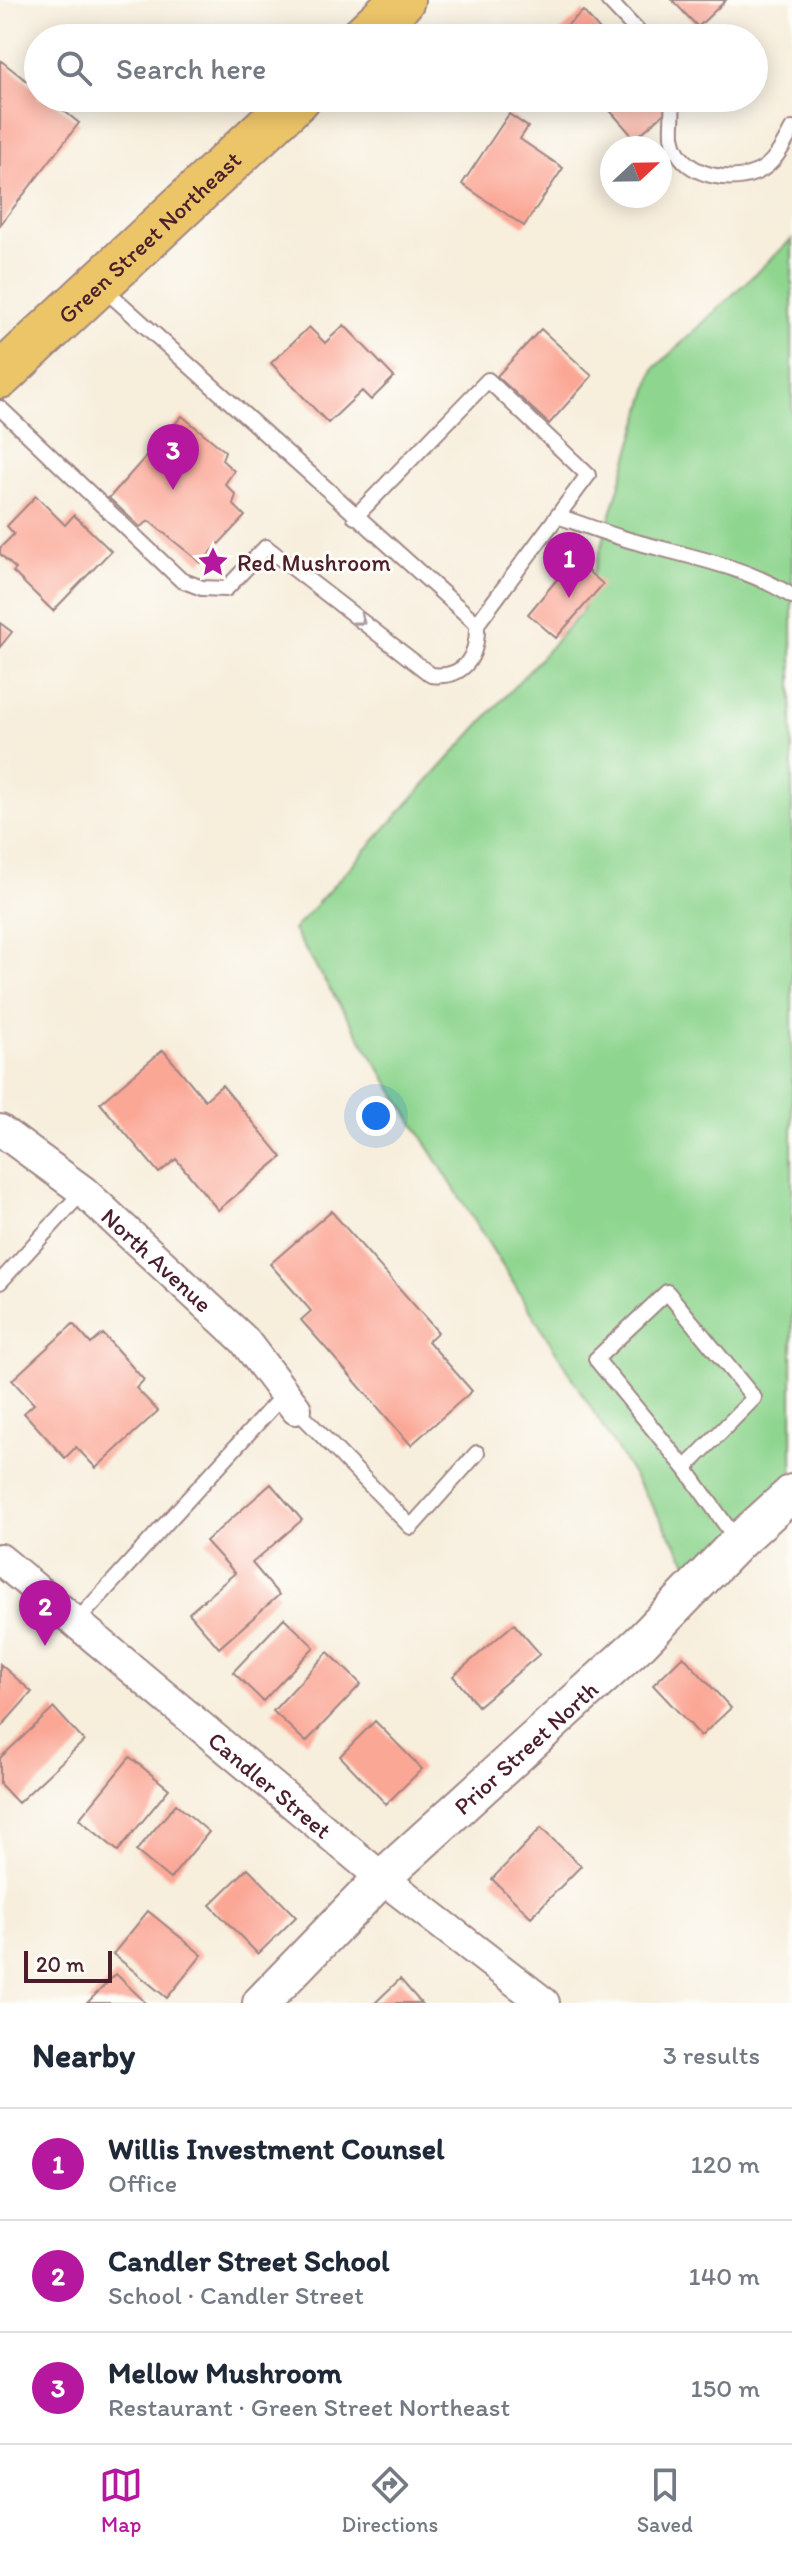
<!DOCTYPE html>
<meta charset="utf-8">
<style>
:root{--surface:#fff;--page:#f6f6f7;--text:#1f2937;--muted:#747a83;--line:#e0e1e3;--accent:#b5179e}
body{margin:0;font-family:Itim,sans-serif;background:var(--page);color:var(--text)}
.compass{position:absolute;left:600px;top:136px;width:72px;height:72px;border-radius:50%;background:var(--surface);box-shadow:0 4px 20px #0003;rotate:68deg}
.scale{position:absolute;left:24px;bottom:20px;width:88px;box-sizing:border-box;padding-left:8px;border:4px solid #4a1f2b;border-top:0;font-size:22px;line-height:28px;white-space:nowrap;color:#4a1f2b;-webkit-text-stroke:6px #fdfcf7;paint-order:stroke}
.you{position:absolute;left:376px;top:1116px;width:28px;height:28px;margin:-20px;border:6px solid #fff;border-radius:50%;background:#1a73e8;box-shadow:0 0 0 12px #1a73e833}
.badge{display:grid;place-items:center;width:52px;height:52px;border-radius:50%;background:var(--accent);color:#fff;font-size:26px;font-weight:700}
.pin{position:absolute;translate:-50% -66px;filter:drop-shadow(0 2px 4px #0008)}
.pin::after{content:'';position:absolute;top:42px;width:28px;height:24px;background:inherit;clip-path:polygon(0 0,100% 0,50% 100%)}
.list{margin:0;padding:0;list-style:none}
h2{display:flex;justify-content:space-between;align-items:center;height:104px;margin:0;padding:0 32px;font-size:34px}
h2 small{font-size:26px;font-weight:400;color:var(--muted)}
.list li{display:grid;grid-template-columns:52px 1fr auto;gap:24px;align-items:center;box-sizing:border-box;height:112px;padding:0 32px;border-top:2px solid var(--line)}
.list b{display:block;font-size:30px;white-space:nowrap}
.list p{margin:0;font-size:26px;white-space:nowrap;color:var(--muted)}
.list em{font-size:26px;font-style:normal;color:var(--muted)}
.icon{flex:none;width:44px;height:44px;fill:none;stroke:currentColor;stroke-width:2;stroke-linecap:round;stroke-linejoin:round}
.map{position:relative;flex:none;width:792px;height:2003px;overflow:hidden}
.search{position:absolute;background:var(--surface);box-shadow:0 4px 20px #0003;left:24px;right:24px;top:24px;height:88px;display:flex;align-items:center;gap:20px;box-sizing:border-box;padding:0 28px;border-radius:44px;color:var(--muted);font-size:30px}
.sheet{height:440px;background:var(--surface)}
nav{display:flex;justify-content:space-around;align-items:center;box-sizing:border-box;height:112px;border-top:2px solid var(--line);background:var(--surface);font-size:22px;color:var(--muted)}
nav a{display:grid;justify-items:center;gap:4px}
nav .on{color:var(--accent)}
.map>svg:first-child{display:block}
</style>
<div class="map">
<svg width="792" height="2003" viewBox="0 0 792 2003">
<rect width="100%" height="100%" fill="#fdfcf7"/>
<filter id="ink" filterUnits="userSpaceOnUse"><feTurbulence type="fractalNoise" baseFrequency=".0125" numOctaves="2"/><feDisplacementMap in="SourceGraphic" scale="16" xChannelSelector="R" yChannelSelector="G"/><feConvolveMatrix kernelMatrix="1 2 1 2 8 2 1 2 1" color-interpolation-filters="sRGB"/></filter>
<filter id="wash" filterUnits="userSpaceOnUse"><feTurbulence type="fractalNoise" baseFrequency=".006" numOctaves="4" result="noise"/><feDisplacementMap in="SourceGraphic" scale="32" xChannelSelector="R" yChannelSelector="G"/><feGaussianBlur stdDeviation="1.8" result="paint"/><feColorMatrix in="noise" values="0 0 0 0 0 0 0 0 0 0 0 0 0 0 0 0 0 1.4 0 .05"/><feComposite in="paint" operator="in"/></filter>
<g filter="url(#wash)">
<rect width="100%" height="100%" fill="#f7eedc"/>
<path fill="#8ed58f" stroke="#6c7a5d" stroke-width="2" d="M792,239V1503L701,1584L293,930L582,612L654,369Z"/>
<g id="blocks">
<path fill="#fba796" d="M672,0H726L698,27Z
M583,11L607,38H553Z
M0,60L38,90V98H48L79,123L0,225Z
M599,98H660L669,109L635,139Z
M509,114L528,127L520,139L563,168L524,226L462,184Z
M344,325L394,377L371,400L362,391L328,423L271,363L309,327L325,343Z
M541,329L592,376L549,424L497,376Z
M182,416L225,451L222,460L234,471L225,484L236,495L233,504L245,516L201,563L149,521L140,527L109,498Z
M36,496L65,525L74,515L111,551L53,611L13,572L16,569L0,554V548L14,534L7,526Z
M574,559L603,584L556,638L528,614Z
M0,623L12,632L0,647Z
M163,1050L205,1100L222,1085L282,1157L218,1210L176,1159L159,1173L100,1103Z
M331,1211L438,1332L428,1341L472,1391L411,1445L301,1320L311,1311L270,1264Z
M73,1324L91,1344L103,1334L144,1380L136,1388L158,1411L96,1468L76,1447L65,1458L24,1413L34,1404L12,1380Z
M271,1484L302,1520L252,1563L279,1595L219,1648L189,1613L235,1573L206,1541Z
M284,1618L314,1647L263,1701L233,1672Z
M514,1624L540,1654L478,1706L453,1676Z
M328,1652L361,1684L306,1742L273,1711Z
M683,1656L731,1708L701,1736L653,1685Z
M0,1664L32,1692L0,1728Z
M54,1708L84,1741L18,1803L0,1784V1758Z
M375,1721L422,1769L386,1804L340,1756Z
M130,1757L169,1789L118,1851L79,1819Z
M176,1804L209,1832L170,1879L136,1851Z
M541,1828L581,1866L531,1917L492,1879Z
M248,1868L296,1917L258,1954L210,1905Z
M148,1911L202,1955L167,1998L113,1954Z
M116,1974L146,2003H87Z
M400,1979L421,2003H375Z"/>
</g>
</g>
<g filter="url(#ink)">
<use href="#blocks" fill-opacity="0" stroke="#a08684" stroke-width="2"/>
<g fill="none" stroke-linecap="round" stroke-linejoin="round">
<defs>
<path id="service" d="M608,0L644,38
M671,98C676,117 666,135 678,153C693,177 732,183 757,172C774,165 784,144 792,129
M101,286L477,624
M0,408L181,580L202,588L226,589L266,547L431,675C465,679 478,656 477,624L588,475L488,380L355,517
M557,516C585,525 612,536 640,543C691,557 747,567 792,596
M0,1282L83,1191
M296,1409L411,1527L477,1453
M685,1468L754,1398L667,1292L596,1359L685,1468L738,1542
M77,1621L284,1394"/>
<g id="minor">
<path id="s1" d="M0,1130L83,1191L244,1340L296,1409"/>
<path id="s2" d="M0,1559L382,1878L544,2003"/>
</g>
<g id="tertiary">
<path id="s3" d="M261,2003L382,1878L640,1643L738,1542L792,1493"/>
</g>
<g id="trunk">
<path d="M362,38L402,0"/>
<path id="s4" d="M0,376L298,98"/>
</g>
</defs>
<use href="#service" stroke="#a08684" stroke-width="18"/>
<use href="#minor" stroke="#a08684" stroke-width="34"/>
<use href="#tertiary" stroke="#a08684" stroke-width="40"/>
<use href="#trunk" stroke="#a08684" stroke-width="48"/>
<use href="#service" stroke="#fff" stroke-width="14"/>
<use href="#minor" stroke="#fff" stroke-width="30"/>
<use href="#tertiary" stroke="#fff" stroke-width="36"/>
<use href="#trunk" stroke="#edc569" stroke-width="44"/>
</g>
<defs><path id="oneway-chevron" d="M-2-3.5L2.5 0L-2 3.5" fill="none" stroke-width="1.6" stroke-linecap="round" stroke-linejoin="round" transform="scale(2)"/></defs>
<use stroke="#ae9aa0" href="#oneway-chevron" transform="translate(360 620) rotate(38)"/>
</g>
<defs>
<symbol id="sight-bare" viewBox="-9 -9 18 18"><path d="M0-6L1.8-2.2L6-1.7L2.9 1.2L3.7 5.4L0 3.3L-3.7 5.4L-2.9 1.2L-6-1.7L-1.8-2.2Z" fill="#b5179e" stroke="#fdfcf7" stroke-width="2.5" paint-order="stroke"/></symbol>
</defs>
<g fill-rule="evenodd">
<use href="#sight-bare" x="191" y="540" width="44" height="44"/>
</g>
<g text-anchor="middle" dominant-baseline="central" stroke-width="6" stroke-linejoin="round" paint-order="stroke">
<g font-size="24" fill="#4a1f2b" stroke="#fdfcf7">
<text stroke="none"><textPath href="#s4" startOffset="204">Green Street Northeast</textPath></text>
<text stroke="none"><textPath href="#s1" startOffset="204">North Avenue</textPath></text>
<text stroke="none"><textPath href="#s3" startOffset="368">Prior Street North</textPath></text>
<text stroke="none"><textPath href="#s2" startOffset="352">Candler Street</textPath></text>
</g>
<g font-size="24" fill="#4a1f2b" stroke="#fdfcf7" text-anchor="start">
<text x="237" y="562">Red Mushroom</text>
</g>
</g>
</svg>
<svg class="compass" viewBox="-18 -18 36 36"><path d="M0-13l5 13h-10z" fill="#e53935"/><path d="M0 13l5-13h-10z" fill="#747a83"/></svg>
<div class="scale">20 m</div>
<div class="you"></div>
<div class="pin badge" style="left:569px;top:598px">1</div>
<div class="pin badge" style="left:45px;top:1646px">2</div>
<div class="pin badge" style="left:173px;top:490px">3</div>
<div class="search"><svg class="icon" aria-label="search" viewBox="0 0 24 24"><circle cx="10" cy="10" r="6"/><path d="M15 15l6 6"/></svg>Search here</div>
</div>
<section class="sheet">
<h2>Nearby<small>3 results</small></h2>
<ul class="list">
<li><span class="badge">1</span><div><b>Willis Investment Counsel</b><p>Office</p></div><em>120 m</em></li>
<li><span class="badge">2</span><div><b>Candler Street School</b><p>School · Candler Street</p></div><em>140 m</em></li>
<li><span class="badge">3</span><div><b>Mellow Mushroom</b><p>Restaurant · Green Street Northeast</p></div><em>150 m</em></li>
</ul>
</section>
<nav>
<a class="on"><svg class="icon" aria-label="map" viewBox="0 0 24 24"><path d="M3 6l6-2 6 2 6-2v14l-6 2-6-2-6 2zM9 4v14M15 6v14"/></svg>Map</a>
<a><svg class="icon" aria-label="directions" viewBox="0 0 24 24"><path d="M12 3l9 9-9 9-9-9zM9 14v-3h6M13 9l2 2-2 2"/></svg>Directions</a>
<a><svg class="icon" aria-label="saved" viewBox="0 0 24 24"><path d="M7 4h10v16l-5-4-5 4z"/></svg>Saved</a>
</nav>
